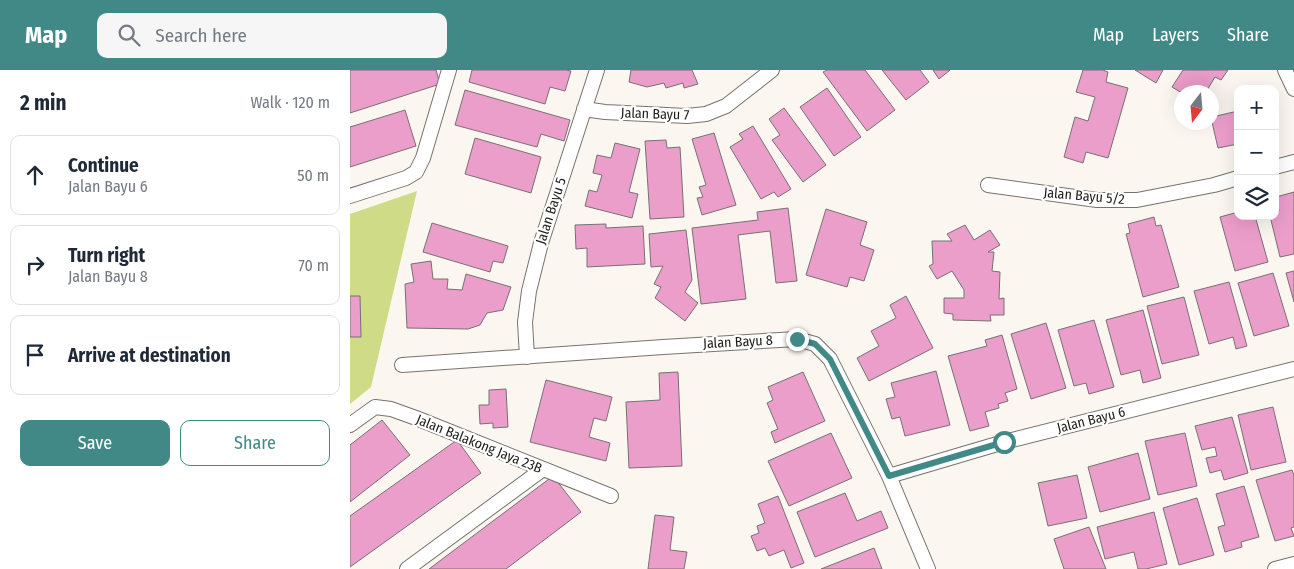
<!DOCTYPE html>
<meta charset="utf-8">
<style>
:root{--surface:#fff;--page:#f6f6f7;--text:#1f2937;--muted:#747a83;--line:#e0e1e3;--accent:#418987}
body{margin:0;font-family:"Fira Sans Condensed",sans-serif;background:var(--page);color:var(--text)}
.controls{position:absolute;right:15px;top:15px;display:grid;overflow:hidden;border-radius:10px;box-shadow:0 5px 20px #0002}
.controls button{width:45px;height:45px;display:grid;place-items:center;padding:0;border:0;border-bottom:1px solid var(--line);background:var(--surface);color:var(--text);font:25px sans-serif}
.compass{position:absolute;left:824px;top:15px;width:45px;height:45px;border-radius:50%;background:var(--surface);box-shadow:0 5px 20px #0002;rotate:196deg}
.stop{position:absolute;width:15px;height:15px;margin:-11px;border:4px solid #418987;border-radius:50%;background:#fff}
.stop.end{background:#418987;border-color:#fff;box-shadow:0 1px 5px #0008}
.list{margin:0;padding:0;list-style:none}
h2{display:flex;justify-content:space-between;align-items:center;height:65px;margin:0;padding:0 20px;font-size:21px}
h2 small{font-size:16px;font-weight:400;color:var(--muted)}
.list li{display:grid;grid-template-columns:32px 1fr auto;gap:15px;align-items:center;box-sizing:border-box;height:80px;margin:0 10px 10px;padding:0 10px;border:1px solid var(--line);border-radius:10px}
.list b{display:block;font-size:19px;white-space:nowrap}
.list p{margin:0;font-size:16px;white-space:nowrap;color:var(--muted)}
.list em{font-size:16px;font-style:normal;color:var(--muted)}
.actions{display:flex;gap:10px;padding:15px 20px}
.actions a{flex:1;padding:11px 0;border:1px solid var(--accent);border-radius:10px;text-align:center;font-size:18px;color:var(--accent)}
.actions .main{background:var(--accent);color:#fff}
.icon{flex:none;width:28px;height:28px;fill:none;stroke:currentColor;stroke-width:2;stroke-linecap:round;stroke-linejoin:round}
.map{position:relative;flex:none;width:944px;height:499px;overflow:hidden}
header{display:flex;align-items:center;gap:30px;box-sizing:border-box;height:70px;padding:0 25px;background:var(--accent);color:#fff}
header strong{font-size:24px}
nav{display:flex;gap:28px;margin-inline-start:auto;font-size:18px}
.search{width:350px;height:45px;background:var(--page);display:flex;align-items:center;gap:12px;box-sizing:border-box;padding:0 18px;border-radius:10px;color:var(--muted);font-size:19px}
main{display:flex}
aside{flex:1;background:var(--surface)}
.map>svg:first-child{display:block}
</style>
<header>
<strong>Map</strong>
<div class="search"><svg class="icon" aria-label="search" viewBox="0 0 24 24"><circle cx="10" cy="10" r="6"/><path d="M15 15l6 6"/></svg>Search here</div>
<nav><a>Map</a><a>Layers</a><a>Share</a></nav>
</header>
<main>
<aside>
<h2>2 min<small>Walk · 120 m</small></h2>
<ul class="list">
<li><svg class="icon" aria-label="ahead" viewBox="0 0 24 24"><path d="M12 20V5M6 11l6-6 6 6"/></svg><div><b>Continue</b><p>Jalan Bayu 6</p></div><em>50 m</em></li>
<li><svg class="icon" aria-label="right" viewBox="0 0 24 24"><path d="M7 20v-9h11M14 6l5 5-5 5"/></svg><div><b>Turn right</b><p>Jalan Bayu 8</p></div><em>70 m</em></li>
<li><svg class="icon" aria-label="arrive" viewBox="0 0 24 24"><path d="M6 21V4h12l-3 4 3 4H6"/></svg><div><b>Arrive at destination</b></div></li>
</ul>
<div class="actions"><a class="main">Save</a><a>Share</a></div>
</aside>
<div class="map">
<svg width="944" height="499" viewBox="0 0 944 499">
<rect width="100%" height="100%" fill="#fbf7f0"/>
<path fill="#cfdb87" d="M67,121L21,317L0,334V144Z"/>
<path fill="#ec9ecb" stroke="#777073" d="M0,0H86L90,14L0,43Z
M122,0H216L221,1L215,21L200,17L195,34L119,12Z
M281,0H342L348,14L334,18L333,13L316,18L314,13L297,17L279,12Z
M477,0H515L545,40L517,61L473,2Z
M532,0H570L579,12L556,30Z
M583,0H600L589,9Z
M733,0H753L758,2L756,12L778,18L758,88L736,82L733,93L714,87L725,47L738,51L745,27L726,22Z
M785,0H813L806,13Z
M833,0H878L871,10L865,7L856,22L832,23L822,17Z
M477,18L511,67L484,86L450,37Z
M115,20L220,50L214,71L191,64L187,77L105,55Z
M434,38L476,95L453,112L422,70L430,65L419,49Z
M55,40L66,76L0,97V57Z
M888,41V74L868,78L862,52V47Z
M403,56L441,119L428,127L424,122L411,129L380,77L393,69L389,64Z
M364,63L386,135L352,145L347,128L353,127L349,117L356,115L342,69Z
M125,68L191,87L181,123L115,104Z
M316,70L317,78L330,77L334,147L300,149L295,71Z
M265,73L290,79L279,122L288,124L282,148L235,136L239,120L247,122L252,105L243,103L247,85L261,88Z
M944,122V184L930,187L920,146H925V142L929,141L926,127Z
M438,138L447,211L426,213L420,161L388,165L396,229L351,234L342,158L408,150L407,142Z
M476,139L517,152L510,175L524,180L514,211L500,207L497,217L456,205Z
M888,142V146H905L918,192L885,201L870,147Z
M804,147L806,156L811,155L829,217L793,227L776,164L780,163L778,154Z
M82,153L158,176L153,193L143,191L140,202L73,182Z
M256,154V158L293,156L295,194L237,197V178L226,179L225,155Z
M615,155L624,170L640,160L650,175L638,182H644L642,201L650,202L649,229L654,228V245H640L641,251L603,250V244L594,243V228H614V220L602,201L587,209L579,196L583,194L582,171H602L597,164Z
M336,160L342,210L335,222L348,233L335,251L305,228L311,217L304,214L313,196L301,197L299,164Z
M81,191L83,209H98L97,219L112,220L116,204L161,217L153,240L137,243L130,255L118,259L57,258L55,214L64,212L61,194Z
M944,201V232L936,203Z
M923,203L939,256L904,266L888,213Z
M879,212L897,276L886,279L883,267L859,274L844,221Z
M0,226H10L11,267H0Z
M556,226L583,278L519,311L507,288L529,276L521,261L546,248L540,235Z
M834,227L849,285L812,294L797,236Z
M793,240L811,308L793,313L790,300L771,305L756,250Z
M744,250L764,317L739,324L736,313L724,316L708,260Z
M696,253L716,318L681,329L661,264Z
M652,265L667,319L655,323L658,331L648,334L649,338L635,342L639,356L620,361L598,286L637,276L635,270Z
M586,301L600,355L555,366L550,347L542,349L536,329L545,327L541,313Z
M328,302L332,396L279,398L276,332L310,330L309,303Z
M453,302L475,351L425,373L421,362L428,359L417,333L423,330L418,317Z
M196,310L262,327L256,351L244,348L239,367L260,373L256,391L180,372Z
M156,319L158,357L143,358V353L130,354L129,335H139V320Z
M923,337L936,392L901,400L888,345Z
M882,347L898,403L874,410L871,400L860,403L856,388L867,386L865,377L852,380L845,356Z
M32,350L60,385L0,432V375Z
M481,363L502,408L439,436L418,391Z
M835,363L847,416L808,425L795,371Z
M107,370L131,403L0,497V446Z
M788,383L800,429L750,442L738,397Z
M942,400L944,405V457L941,458L944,466L925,471L906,410Z
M727,405L737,448L698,456L688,413Z
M203,406L231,442L156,499H79Z
M894,416L909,467L891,472L892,477L875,482L868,457L875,455L866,424Z
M495,423L507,451L531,441L538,458L465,487L447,442Z
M428,426L454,493L441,498L434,480L419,486L415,478L407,481L401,466L409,463L407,456L415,453L408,434Z
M847,428L864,485L829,495L813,438Z
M804,442L817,494L796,499H788L784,482L755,489L747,457Z
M305,445L324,447L320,480L337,482L334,499H298Z
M739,457L756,499H714L704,469Z
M524,478L532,499H471Z"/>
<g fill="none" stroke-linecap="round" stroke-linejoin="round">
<defs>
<path id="street" d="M935,0L944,19
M234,39L255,42L337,46L356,44L376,36L422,0
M925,97L944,92
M638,115L747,130H787L864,115L888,108
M0,126L56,108L66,102L73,88L99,0
M177,287L175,252L179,221L191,173L247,0
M52,295L313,277L447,269L465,274L480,289L539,406L578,499
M0,355L25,337L41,339L66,348L261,426
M539,406L654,372L944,299
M57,499L193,399
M925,499L944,494"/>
</defs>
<use href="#street" stroke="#76736d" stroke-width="16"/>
<use href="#street" stroke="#fff" stroke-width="14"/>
</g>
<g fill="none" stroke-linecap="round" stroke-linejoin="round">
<path stroke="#418987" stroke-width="6" d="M447,269L465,274L480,289L539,406L654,372"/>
</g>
<g text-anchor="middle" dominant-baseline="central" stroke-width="4.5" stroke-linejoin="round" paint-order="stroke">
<g font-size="14" fill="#1e1d1b" stroke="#fff">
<text transform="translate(305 44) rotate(2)">Jalan Bayu 7</text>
<text transform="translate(734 126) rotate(5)">Jalan Bayu 5/2</text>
<text transform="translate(201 141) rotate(-72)">Jalan Bayu 5</text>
<text transform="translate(388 272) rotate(-3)">Jalan Bayu 8</text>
<text transform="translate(741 350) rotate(-14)">Jalan Bayu 6</text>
<text transform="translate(129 374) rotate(22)">Jalan Balakong Jaya 23B</text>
</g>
</g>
</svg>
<div class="controls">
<button>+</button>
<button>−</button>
<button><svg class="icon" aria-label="layers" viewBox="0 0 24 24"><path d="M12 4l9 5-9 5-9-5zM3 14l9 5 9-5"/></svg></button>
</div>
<svg class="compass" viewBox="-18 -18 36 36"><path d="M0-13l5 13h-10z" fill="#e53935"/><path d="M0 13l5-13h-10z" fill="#747a83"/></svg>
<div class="stop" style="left:654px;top:372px"></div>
<div class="stop end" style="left:447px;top:269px"></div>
</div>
</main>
